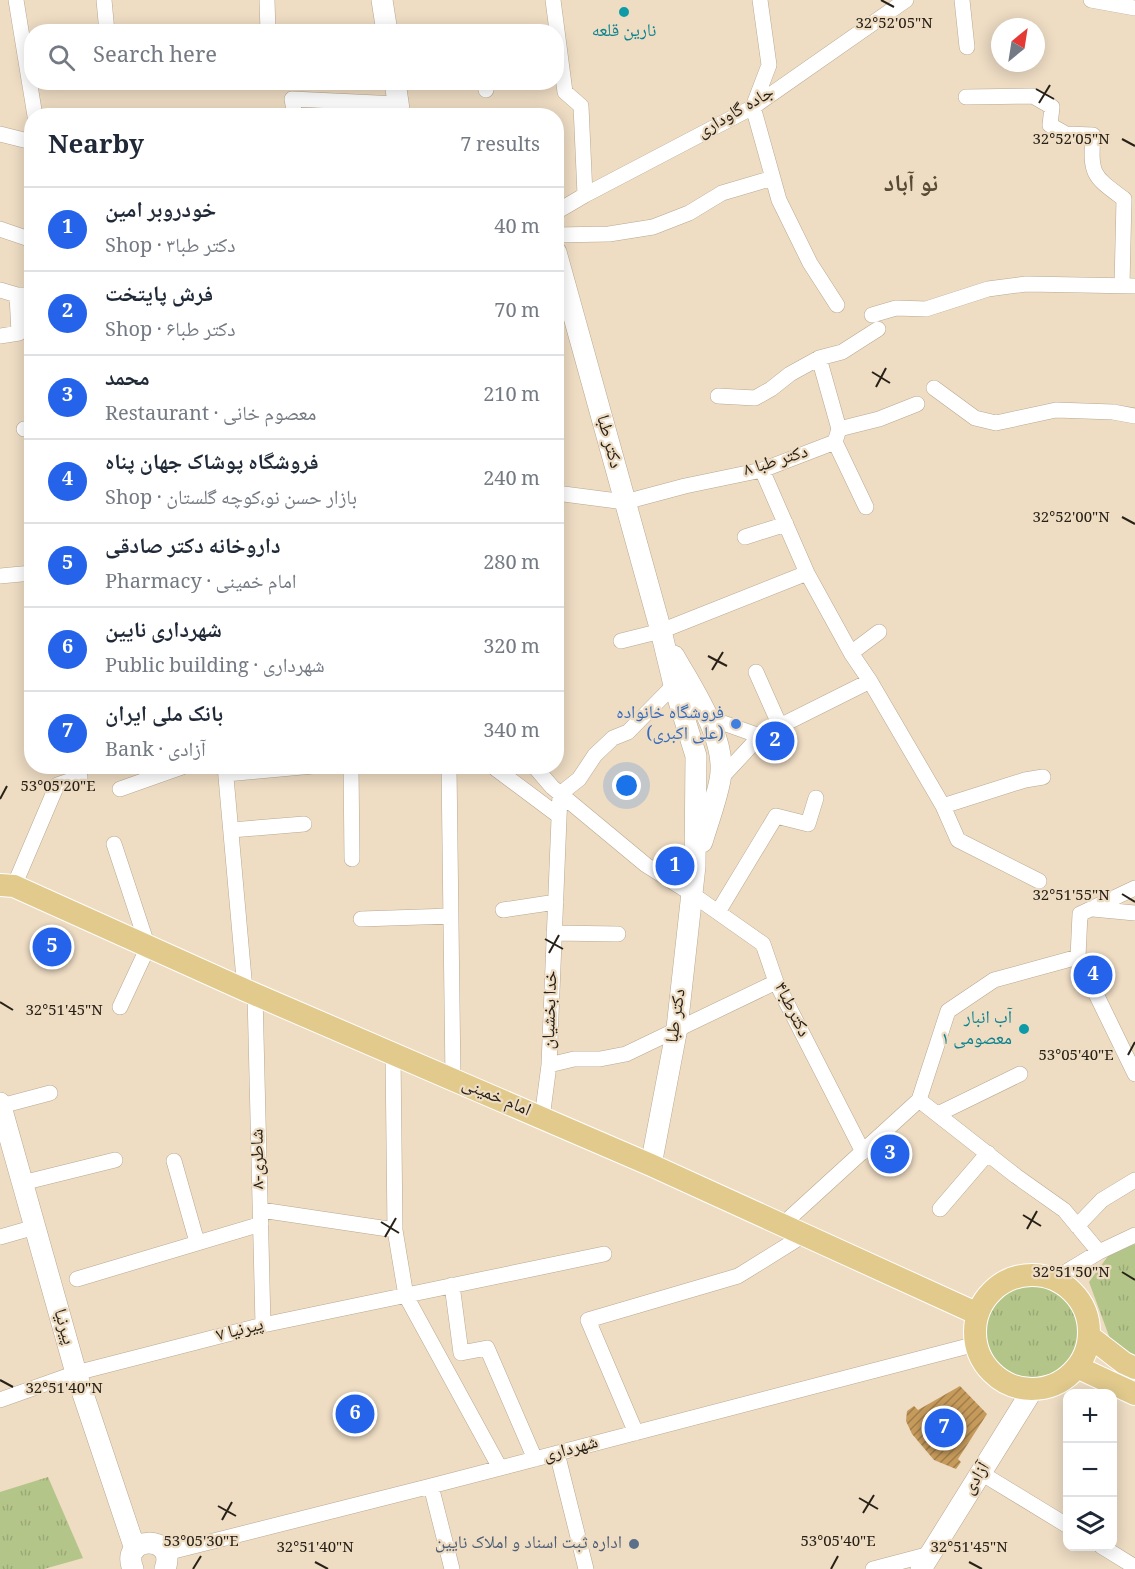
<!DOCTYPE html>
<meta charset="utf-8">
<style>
:root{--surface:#fff;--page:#f2f2f3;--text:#1f2937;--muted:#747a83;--line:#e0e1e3;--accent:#2563eb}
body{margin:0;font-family:Georgia,"Noto Naskh Arabic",serif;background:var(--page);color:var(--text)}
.controls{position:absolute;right:18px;bottom:18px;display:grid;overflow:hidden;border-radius:12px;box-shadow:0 3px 15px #0003}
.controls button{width:54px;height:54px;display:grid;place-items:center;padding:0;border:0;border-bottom:2px solid var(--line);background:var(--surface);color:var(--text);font:30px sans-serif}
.compass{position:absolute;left:991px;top:18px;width:54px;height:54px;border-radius:50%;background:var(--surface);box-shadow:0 3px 15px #0003;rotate:30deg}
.you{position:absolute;left:627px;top:786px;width:21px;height:21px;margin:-15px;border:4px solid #fff;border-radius:50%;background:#1a73e8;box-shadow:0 0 0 9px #1a73e833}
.badge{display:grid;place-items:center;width:39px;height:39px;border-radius:50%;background:var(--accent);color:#fff;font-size:20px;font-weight:700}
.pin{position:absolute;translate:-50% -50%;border:3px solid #fff;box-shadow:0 2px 6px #0006}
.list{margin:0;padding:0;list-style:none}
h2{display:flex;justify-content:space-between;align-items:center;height:78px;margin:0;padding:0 24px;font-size:26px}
h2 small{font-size:20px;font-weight:400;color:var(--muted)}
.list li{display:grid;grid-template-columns:39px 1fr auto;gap:18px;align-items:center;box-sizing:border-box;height:84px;padding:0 24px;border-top:2px solid var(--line)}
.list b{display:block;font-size:22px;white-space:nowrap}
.list p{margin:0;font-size:20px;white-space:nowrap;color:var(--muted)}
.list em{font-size:20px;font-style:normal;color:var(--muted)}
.icon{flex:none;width:33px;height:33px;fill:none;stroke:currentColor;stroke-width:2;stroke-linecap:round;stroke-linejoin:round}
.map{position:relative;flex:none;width:1135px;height:1569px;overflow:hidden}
.search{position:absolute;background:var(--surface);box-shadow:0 3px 15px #0003;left:24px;top:24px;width:540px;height:66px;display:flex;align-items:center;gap:15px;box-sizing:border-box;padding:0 21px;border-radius:24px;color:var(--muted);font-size:22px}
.panel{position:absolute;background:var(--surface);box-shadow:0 3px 15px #0003;left:24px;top:108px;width:540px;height:666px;border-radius:24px}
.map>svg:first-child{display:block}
</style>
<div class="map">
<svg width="1135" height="1569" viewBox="0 0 1135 1569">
<defs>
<pattern id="grass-tufts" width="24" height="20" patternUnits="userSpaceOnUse" patternTransform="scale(1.5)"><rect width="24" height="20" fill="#b4c589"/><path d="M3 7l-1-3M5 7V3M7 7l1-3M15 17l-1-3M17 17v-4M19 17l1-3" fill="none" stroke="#9ba976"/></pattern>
<pattern id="building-hatch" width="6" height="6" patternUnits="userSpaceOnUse" patternTransform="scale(1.5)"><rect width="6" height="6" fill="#c59a5b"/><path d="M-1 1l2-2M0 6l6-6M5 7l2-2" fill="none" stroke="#a07d4a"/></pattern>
</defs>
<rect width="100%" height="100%" fill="#eedcc3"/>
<path fill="url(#grass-tufts)" d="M1135,1244V1363L1116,1355L1089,1282L1111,1252Z
M985 1332a47 47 0 1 1 94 0a47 47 0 1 1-94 0Z
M48,1477L83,1558L44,1569H0V1492Z"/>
<path fill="url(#building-hatch)" d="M960,1386L987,1414L958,1459L961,1462L956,1469L934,1460L912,1434L906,1421L907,1411L914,1406L918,1410Z"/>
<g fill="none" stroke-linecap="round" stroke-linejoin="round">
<defs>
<path id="street" d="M16,0L35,116
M104,0L107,32
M267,0L268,32
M553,0L565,92L581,106L585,195
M760,0L769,65L753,107L779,200L810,263L837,305
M962,0L967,47
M1091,0L1135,8
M485,82L486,90
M966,97L1033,96L1052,107L1050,125L1066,134L1093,135C1090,175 1093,176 1124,199L1122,285
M295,116L292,99L398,104
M0,134L32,142
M556,212L585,195L753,107L906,0
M0,229L32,240
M556,235L609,234L653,227L689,213L722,193L773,178
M0,290L17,295H32
M872,315L896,308L926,309L988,289L1026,284L1135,286
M0,336L19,333L17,295
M819,358L839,429
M934,388L975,418L996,423L1056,410L1113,412L1135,416
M718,396L755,398L771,389L790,374L819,358L842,352L878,329
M24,429H32
M835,442L866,507
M762,470L807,573L851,653L870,681L943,806L1025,780L1043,777
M556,493L625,502L685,486L762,470L835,442L839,429L879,419L917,404
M745,537L786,524
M0,576L32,573
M621,641L661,631L807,573
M851,653L879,632
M756,672L780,726
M709,718L760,736
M225,766L245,990
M351,766L352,859
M449,766L453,1080
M492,766L559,816
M534,766L552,787L646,865L692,894L763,944L776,982L863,1152
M226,774L313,766
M721,778L760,736L870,681
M120,789L185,766
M560,794L579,779L595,755L613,738L628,732L674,685
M943,806L958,840L1039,881
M231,830L304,824
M114,844L148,947L120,1007
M14,886L57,785L80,777
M1135,888L1080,914L1078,957L1135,1074
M1093,909L1135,913
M503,910L556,902
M718,912L776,816L808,824L816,798
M361,919L451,916
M554,933L618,934
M255,994L263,1325
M393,1054L395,1230L406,1296L500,1468
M549,1065L574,1059H600L626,1054L776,982
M919,1100L1016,1176L1064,1210L1099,1252
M1,1106L50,1093
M938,1114L1020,1074
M542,1118L549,1065L560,794
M174,1161L197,1242
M22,1183L115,1160
M940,1209L988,1153
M261,1210L395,1230
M782,1225L919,1100L948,1011L994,980L1078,957
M1077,1226L1102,1200L1135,1180
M0,1237L35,1227
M77,1279L261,1224
M1054,1279L1099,1252L1135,1235
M452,1285L461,1353L487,1348L535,1459
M0,1400L76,1373L263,1325L604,1254
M636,1433L588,1320L738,1276L804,1235
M557,1453L586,1569
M981,1473L1068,1526
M431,1486L452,1569
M1101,1546L1135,1567
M166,1553L431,1486L976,1344
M873,1569L930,1554"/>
<path id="secondary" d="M382,0L387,32
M395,82L400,116
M556,252L661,631L674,685L696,756L695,866L677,1028L651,1165
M674,656C693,690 728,740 720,780C716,801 708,822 702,842
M0,1103L76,1373L135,1549
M133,1569C119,1535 178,1534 165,1569
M921,1569L1033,1389"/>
<path id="primary" d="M0,885L14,886L245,990L651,1165L978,1314
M975 1332a57 57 0 1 1 114 0a57 57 0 1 1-114 0Z
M1089,1336L1124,1363L1135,1368
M1077,1367L1135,1394"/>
</defs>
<use href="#street" stroke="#b9a890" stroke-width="16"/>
<use href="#secondary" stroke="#b9a890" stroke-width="22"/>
<use href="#primary" stroke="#fff" stroke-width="24"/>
<use href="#street" stroke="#fff" stroke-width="15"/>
<use href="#secondary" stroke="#fff" stroke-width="21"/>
<use href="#primary" stroke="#e2ca8d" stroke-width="22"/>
</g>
<path fill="none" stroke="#272117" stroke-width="2" d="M881,0L894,7M1036,89L1054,99M1039,103L1050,85M1122,139L1135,146M872,372L890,383M876,387L886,368M1122,517L1135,524M708,656L727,666M712,670L723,652M0,799L7,786M1122,894L1135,902M545,939L563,949M549,953L559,935M0,1002L13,1010M1128,1055L1135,1042M1023,1215L1041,1226M381,1222L399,1233M1027,1229L1037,1211M385,1237L396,1218M1122,1272L1135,1280M0,1380L13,1387M859,1498L878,1509M218,1506L236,1516M863,1513L874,1495M222,1520L232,1502M315,1562L328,1569M969,1562L982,1569M193,1569L201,1556M831,1569L838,1556"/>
<g fill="#0f9aa8" stroke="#eedcc3" stroke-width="2">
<circle cx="624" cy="12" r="6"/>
<circle cx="1024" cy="1029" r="6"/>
</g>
<circle fill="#3f7fe0" stroke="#eedcc3" stroke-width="2" cx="736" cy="724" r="6"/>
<circle fill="#5c6f8a" stroke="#eedcc3" stroke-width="2" cx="634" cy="1544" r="6"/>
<g text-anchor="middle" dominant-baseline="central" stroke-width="4.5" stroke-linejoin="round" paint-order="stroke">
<g font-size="18" fill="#0d838f" stroke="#eedcc3">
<text x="624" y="32">نارین قلعه</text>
<text x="1012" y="1019" text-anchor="end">آب انبار<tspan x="1012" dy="21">معصومی ۱</tspan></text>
</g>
<g font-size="18" fill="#272117" stroke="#eedcc3">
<text transform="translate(736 113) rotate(-30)">جاده گاوداری</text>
<text transform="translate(608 442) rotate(75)">دکتر طبا</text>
<text transform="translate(776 462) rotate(-17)">دکتر طبا ۸</text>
<text transform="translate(551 1010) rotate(-88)">خدا بخشیان</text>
<text transform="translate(791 1010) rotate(64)">دکترطبا۴</text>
<text transform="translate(677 1016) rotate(-82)">دکتر طبا</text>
<text transform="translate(496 1098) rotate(23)">امام خمینی</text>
<text transform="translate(259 1159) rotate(-91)">۸-شاطری</text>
<text transform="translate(63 1327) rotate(74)">پیرنیا</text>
<text transform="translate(240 1331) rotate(-14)">پیرنیا ۷</text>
<text transform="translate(571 1450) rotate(-15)">شهرداری</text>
<text transform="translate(977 1479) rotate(-58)">آزادی</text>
</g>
<g font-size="18" fill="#366cbe" stroke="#eedcc3" text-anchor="end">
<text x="724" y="714">فروشگاه خانواده<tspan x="724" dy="21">(علی اکبری)</tspan></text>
</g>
<g font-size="18" fill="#4e5e75" stroke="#eedcc3" text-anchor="end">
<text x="622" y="1544">اداره ثبت اسناد و املاک نایین</text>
</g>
<g font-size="24" font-weight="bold" fill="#594a35" stroke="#eedcc3">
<text x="911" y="185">نو آباد</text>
</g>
</g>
<g font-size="15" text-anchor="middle" fill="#272117" stroke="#eedcc3" stroke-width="4.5" stroke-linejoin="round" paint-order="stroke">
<text x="894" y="28">32°52'05"N</text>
<text x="1071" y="144">32°52'05"N</text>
<text x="1071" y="522">32°52'00"N</text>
<text x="58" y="791">53°05'20"E</text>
<text x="1071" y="900">32°51'55"N</text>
<text x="64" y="1015">32°51'45"N</text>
<text x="1076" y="1060">53°05'40"E</text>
<text x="1071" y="1277">32°51'50"N</text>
<text x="64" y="1393">32°51'40"N</text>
<text x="201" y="1546">53°05'30"E</text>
<text x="838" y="1546">53°05'40"E</text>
<text x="315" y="1552">32°51'40"N</text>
<text x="969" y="1552">32°51'45"N</text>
</g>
</svg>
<div class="controls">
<button>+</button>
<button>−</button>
<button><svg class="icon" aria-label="layers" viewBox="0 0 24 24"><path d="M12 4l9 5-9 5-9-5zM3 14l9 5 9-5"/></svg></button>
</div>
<svg class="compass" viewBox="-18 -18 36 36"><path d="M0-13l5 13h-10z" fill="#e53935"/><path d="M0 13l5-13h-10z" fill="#747a83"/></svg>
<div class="you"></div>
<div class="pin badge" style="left:675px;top:866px">1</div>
<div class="pin badge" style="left:775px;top:741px">2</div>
<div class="pin badge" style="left:890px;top:1154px">3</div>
<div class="pin badge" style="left:1093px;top:975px">4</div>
<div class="pin badge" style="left:52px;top:947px">5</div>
<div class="pin badge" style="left:355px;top:1414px">6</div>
<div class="pin badge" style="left:944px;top:1428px">7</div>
<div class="search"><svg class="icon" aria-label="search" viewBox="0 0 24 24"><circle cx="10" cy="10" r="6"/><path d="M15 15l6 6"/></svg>Search here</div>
<section class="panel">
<h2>Nearby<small>7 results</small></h2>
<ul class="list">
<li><span class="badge">1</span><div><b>خودروبر امین</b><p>Shop · دکتر طبا۳</p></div><em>40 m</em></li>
<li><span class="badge">2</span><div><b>فرش پایتخت</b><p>Shop · دکتر طبا۶</p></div><em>70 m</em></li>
<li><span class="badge">3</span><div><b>محمد</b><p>Restaurant · معصوم خانی</p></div><em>210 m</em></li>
<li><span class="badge">4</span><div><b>فروشگاه پوشاک جهان پناه</b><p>Shop · بازار حسن نو،کوچه گلستان</p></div><em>240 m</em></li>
<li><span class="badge">5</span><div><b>داروخانه دکتر صادقی</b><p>Pharmacy · امام خمینی</p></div><em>280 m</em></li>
<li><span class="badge">6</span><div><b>شهرداری نایین</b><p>Public building · شهرداری</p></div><em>320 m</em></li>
<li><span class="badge">7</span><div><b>بانک ملی ایران</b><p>Bank · آزادی</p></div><em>340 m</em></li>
</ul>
</section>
</div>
